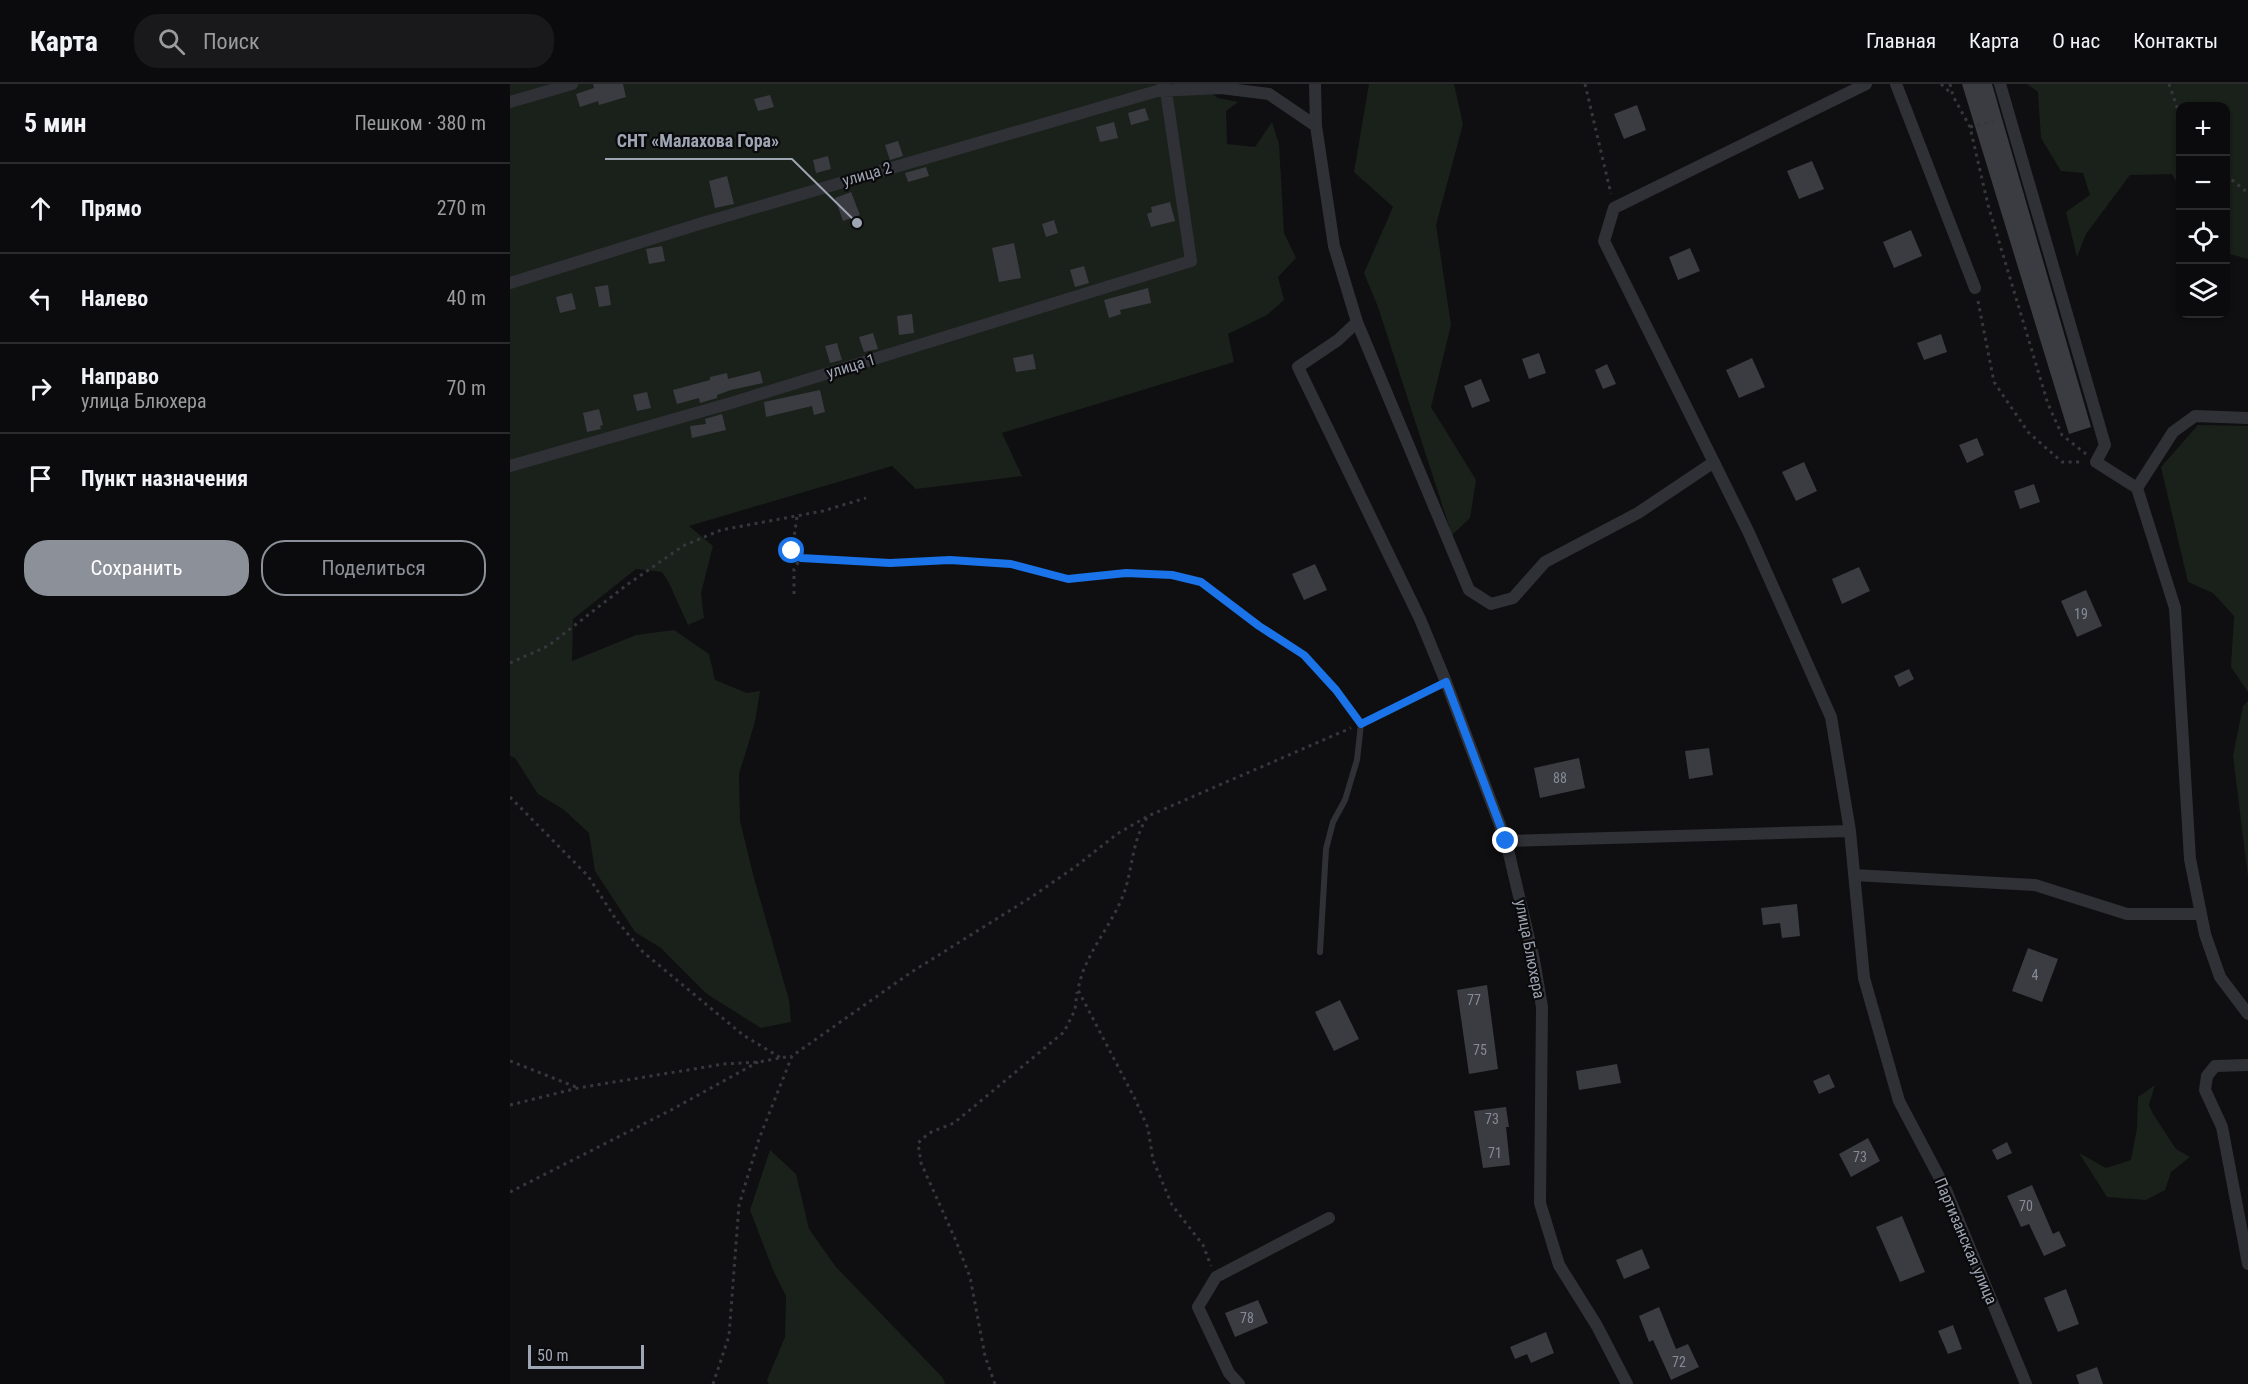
<!DOCTYPE html>
<html lang="ru">
<meta charset="utf-8">
<style>
:root{--surface:#0b0b0d;--page:#19191b;--text:#f1f3f6;--muted:#9a9b9d;--line:#2b2b2e;--accent:#8c9099}
body{margin:0;font-family:"Roboto Condensed",sans-serif;background:var(--page);color:var(--text)}
.controls{position:absolute;right:18px;top:18px;display:grid;overflow:hidden;border-radius:12px;box-shadow:0 2px 4px #0004}
.controls button{width:54px;height:54px;display:grid;place-items:center;padding:0;border:0;border-bottom:2px solid var(--line);background:var(--surface);color:var(--text);font:30px sans-serif}
.scale{position:absolute;left:18px;bottom:15px;width:116px;box-sizing:border-box;padding-left:6px;border:3px solid #9ea5b3;border-top:0;font-size:16px;line-height:21px;white-space:nowrap;color:#9ea5b3;-webkit-text-stroke:4px #0a0a0c;paint-order:stroke}
.stop{position:absolute;width:18px;height:18px;margin:-14px;border:4px solid #1a73e8;border-radius:50%;background:#fff}
.stop.end{background:#1a73e8;border-color:#fff;box-shadow:0 2px 6px #0008}
.list{margin:0;padding:0;list-style:none}
h2{display:flex;justify-content:space-between;align-items:center;height:78px;margin:0;padding:0 24px;font-size:26px}
h2 small{font-size:20px;font-weight:400;color:var(--muted)}
.list li{display:grid;grid-template-columns:39px 1fr auto;gap:18px;align-items:center;box-sizing:border-box;height:90px;padding:0 24px;border-top:2px solid var(--line)}
.list b{display:block;font-size:22px;white-space:nowrap}
.list p{margin:0;font-size:20px;white-space:nowrap;color:var(--muted)}
.list em{font-size:20px;font-style:normal;color:var(--muted)}
.actions{display:flex;gap:12px;padding:18px 24px}
.actions a{flex:1;padding:14px 0;border:2px solid var(--accent);border-radius:24px;text-align:center;font-size:21px;color:var(--accent)}
.actions .main{background:var(--accent);color:#fff}
.icon{flex:none;width:33px;height:33px;fill:none;stroke:currentColor;stroke-width:2;stroke-linecap:round;stroke-linejoin:round}
.map{position:relative;flex:none;width:1738px;height:1300px;overflow:hidden}
header{display:flex;align-items:center;gap:36px;box-sizing:border-box;height:84px;padding:0 30px;background:var(--surface);border-bottom:2px solid var(--line)}
header strong{font-size:28px}
nav{display:flex;gap:33px;margin-inline-start:auto;font-size:21px}
.search{width:420px;height:54px;background:var(--page);display:flex;align-items:center;gap:15px;box-sizing:border-box;padding:0 21px;border-radius:24px;color:var(--muted);font-size:22px}
main{display:flex}
aside{flex:1;background:var(--surface)}
.map>svg:first-child{display:block}
</style>
<header>
<strong>Карта</strong>
<div class="search"><svg class="icon" aria-label="search" viewBox="0 0 24 24"><circle cx="10" cy="10" r="6"/><path d="M15 15l6 6"/></svg>Поиск</div>
<nav><a>Главная</a><a>Карта</a><a>О нас</a><a>Контакты</a></nav>
</header>
<main>
<aside>
<h2>5 мин<small>Пешком · 380 m</small></h2>
<ul class="list">
<li><svg class="icon" aria-label="ahead" viewBox="0 0 24 24"><path d="M12 20V5M6 11l6-6 6 6"/></svg><div><b>Прямо</b></div><em>270 m</em></li>
<li><svg class="icon" aria-label="left" viewBox="0 0 24 24"><path d="M17 20v-9H6M10 6l-5 5 5 5"/></svg><div><b>Налево</b></div><em>40 m</em></li>
<li><svg class="icon" aria-label="right" viewBox="0 0 24 24"><path d="M7 20v-9h11M14 6l5 5-5 5"/></svg><div><b>Направо</b><p>улица Блюхера</p></div><em>70 m</em></li>
<li><svg class="icon" aria-label="arrive" viewBox="0 0 24 24"><path d="M6 21V4h12l-3 4 3 4H6"/></svg><div><b>Пункт назначения</b></div></li>
</ul>
<div class="actions"><a class="main">Сохранить</a><a>Поделиться</a></div>
</aside>
<div class="map">
<svg width="1738" height="1300" viewBox="0 0 1738 1300">
<rect width="100%" height="100%" fill="#0f0f11"/>
<path fill="#19211a" d="M0,0H689L708,14L728,18L716,27L717,60L745,63L762,38L769,60L774,149L786,174L768,193L774,216L757,231L718,250L724,278L492,349L512,392L406,405L382,382L179,442L203,462L191,509L194,534L178,541L159,499L152,488L126,485L63,535L62,577L126,551L164,546L199,570L205,596L237,609L250,607L245,638L229,690L230,737L244,794L279,916L281,938L251,944L197,910L151,864L125,848L85,787L79,749L53,725L28,710L5,674L0,672Z
M859,0H944L953,40L926,141L941,241L921,323L966,396L960,434L942,451L868,223L854,189L883,123L844,88Z
M1517,0H1738V175L1716,169V22H1670V105L1662,90L1620,91L1576,150L1567,173L1556,128L1580,111L1573,89L1551,87L1531,54L1528,8Z
M1688,341L1738,342V608L1721,583L1724,532L1703,509L1678,498L1651,383Z
M1738,617V793L1723,672L1733,622Z
M1645,1001L1639,1021L1643,1030L1666,1065L1680,1073L1661,1088L1655,1106L1636,1116L1597,1113L1569,1069L1596,1084L1621,1076L1627,1044L1628,1013Z
M260,1066L286,1090L299,1145L326,1183L433,1294L435,1300H259L257,1296L275,1253L276,1212L263,1186L240,1126Z"/>
<path fill="#3b3c41" d="M83,0H113L116,13L89,21L88,17L70,23L66,10L84,4Z
M1452,0H1482L1581,343L1559,350Z
M260,11L264,23L248,27L244,15Z
M1127,21L1136,46L1114,55L1104,30Z
M635,24L639,36L621,41L618,29Z
M604,38L608,54L590,58L586,43Z
M388,57L393,72L380,76L375,61Z
M318,72L321,85L306,89L303,76Z
M1302,77L1314,105L1289,115L1277,87Z
M416,83L419,92L398,98L395,89Z
M217,92L224,120L205,124L199,97Z
M341,108L350,131L333,137L325,114Z
M660,118L665,137L641,143L637,130L642,128L641,123Z
M544,136L548,149L536,153L532,140Z
M1401,146L1412,172L1384,184L1373,158Z
M504,159L511,194L489,198L482,164Z
M152,162L155,177L139,180L136,165Z
M1180,164L1190,187L1168,196L1159,173Z
M574,182L579,199L565,203L560,186Z
M98,201L101,221L89,223L85,203Z
M638,204L641,219L610,226L611,230L599,234L594,216Z
M62,209L66,225L50,229L46,213Z
M402,230L404,249L389,251L387,232Z
M363,249L368,265L354,268L349,253Z
M1431,250L1437,268L1414,276L1407,259Z
M327,259L332,276L320,279L315,262Z
M1029,269L1036,289L1019,295L1012,275Z
M523,270L526,285L506,288L503,274Z
M1242,274L1255,303L1229,314L1216,286Z
M1097,280L1106,300L1093,305L1085,286Z
M250,287L253,299L221,306L207,311V314L190,319L189,314L167,320L163,306L200,296V293L217,289L218,295Z
M971,295L980,317L962,324L954,302Z
M310,306L315,328L304,331L302,322L256,333L254,318Z
M137,308L141,324L127,327L123,311Z
M89,325L93,341L90,342L91,345L77,348L73,329Z
M212,330L216,346L182,354L180,342L196,340L195,335Z
M1467,354L1474,371L1457,379L1449,361Z
M1294,378L1307,407L1286,417L1272,388Z
M1524,400L1530,418L1510,425L1504,407Z
M805,480L817,506L794,516L782,490Z
M1349,483L1360,507L1332,520L1322,495Z
M1576,506L1592,542L1567,553L1551,517Z
M1399,585L1404,595L1389,603L1384,592Z
M1199,664L1203,691L1179,695L1175,667Z
M1069,674L1075,704L1030,714L1024,684Z
M1287,820L1290,852L1272,854L1270,839L1253,841L1251,824Z
M1518,864L1548,875L1532,918L1502,907Z
M977,901L988,985L959,990L947,906Z
M830,916L849,955L824,967L805,928Z
M1107,980L1111,999L1069,1006L1066,987Z
M1319,990L1325,1003L1309,1010L1303,997Z
M996,1023L999,1043H996L1000,1081L973,1084L964,1027Z
M1358,1054L1370,1077L1341,1093L1329,1070Z
M1497,1058L1502,1069L1487,1076L1482,1066Z
M1522,1101L1543,1150L1549,1147L1556,1162L1534,1172L1519,1140L1511,1143L1497,1112Z
M1392,1132L1415,1188L1390,1198L1366,1143Z
M1132,1165L1140,1184L1114,1195L1106,1176Z
M1556,1205L1569,1240L1548,1248L1534,1214Z
M748,1216L758,1239L725,1253L715,1229Z
M1149,1223L1166,1265L1178,1260L1189,1283L1161,1296L1143,1256L1139,1258L1129,1232Z
M1443,1241L1452,1265L1438,1270L1428,1247Z
M1036,1248L1044,1269L1021,1279L1017,1270L1005,1275L1000,1263Z
M1587,1283L1593,1300H1569L1566,1291Z"/>
<g fill="none" stroke-linecap="round" stroke-linejoin="round">
<path stroke="#36383d" stroke-width="3" stroke-dasharray="3 4.5" stroke-linecap="butt" d="M1075,0L1101,110
M1431,0L1442,10
M1440,0L1443,12L1460,43L1478,121L1538,320L1552,351L1576,370
M1659,0L1670,32
M1460,43L1488,36
M1716,91L1738,109
M1468,217L1484,298L1518,348L1552,378H1573
M287,433L282,467L291,474
M284,510V485L291,474L380,479L440,476L500,480L558,495L616,489L662,491L691,498L749,542L794,571L826,606L846,633
M0,579L38,562L118,500L173,462L211,446L313,427L356,414
M0,713L78,792L107,837L133,868L233,951L271,974
M637,734C622,756 623,784 614,809C601,844 574,870 568,906L625,1015L638,1044L643,1076L662,1121L693,1161L701,1182
M0,977L66,1003
M0,1021L68,1004L214,980L249,978L281,972
M0,1108L161,1026L248,978
M203,1300L219,1252L229,1121L249,1055L282,972L400,889L523,812L565,783L607,750L638,732L841,644
M485,1300L475,1272L460,1193L446,1157L411,1079L408,1059L419,1049L444,1039L554,948L565,926L567,908"/>
<path stroke="#303136" stroke-width="6" d="M810,868L816,765L823,738L835,716L847,676L851,640L936,598"/>
<path stroke="#303136" stroke-width="12" d="M805,0L806,42L824,162L847,238L828,256L788,283L910,535L936,598L996,757L1024,876L1032,923L1030,1119L1049,1181L1087,1242L1117,1300
M1356,0L1104,124L1094,157L1239,449L1321,633L1340,747L1354,894L1389,1017L1436,1106L1516,1300
M1386,0L1465,204
M1490,0L1595,361L1586,378L1627,404L1665,524L1680,775L1695,850L1710,893L1738,930
M0,18L62,0
M0,199L189,140L647,7L711,4L759,10L806,42
M847,238L959,506L981,520L1003,514L1035,478L1128,429L1204,378
M0,382L221,319L681,177L656,7L653,0
M1627,404L1663,348L1685,332L1738,334
M996,757L1340,747
M1344,791L1525,801L1617,830H1691
M1738,981L1705,982L1697,992L1695,1006L1712,1043L1738,1180
M729,1300L719,1289L688,1223L706,1193L819,1134"/>
</g>
<g fill="none" stroke-linecap="round" stroke-linejoin="round">
<path stroke="#1a73e8" stroke-width="8" d="M282,467L291,474L380,479L440,476L501,480L558,495L616,489L662,491L691,498L749,542L794,571L826,606L851,640L936,598L996,757"/>
</g>
<g text-anchor="middle" dominant-baseline="central" stroke-width="4.5" stroke-linejoin="round" paint-order="stroke">
<g font-size="14" fill="#858b96">
<text x="1571" y="530">19</text>
<text x="1050" y="694">88</text>
<text x="1525" y="891">4</text>
<text x="964" y="916">77</text>
<text x="970" y="966">75</text>
<text x="982" y="1035">73</text>
<text x="985" y="1069">71</text>
<text x="1350" y="1073">73</text>
<text x="1516" y="1122">70</text>
<text x="737" y="1234">78</text>
<text x="1169" y="1278">72</text>
</g>
<g font-size="16" fill="#9ea5b3" stroke="#0a0a0c">
<text transform="translate(357 90) rotate(-16)">улица 2</text>
<text transform="translate(341 282) rotate(-17)">улица 1</text>
<text transform="translate(1020 865) rotate(79)">улица Блюхера</text>
<text transform="translate(1456 1157) rotate(67)">Партизанская улица</text>
</g>
</g>
<path fill="none" stroke="#9ea5b3" stroke-width="2" d="M347 139L282 75H95"/>
<circle fill="#9ea5b3" stroke="#0a0a0c" stroke-width="2" cx="347" cy="139" r="6"/>
<g font-size="18" text-anchor="middle" font-weight="bold" fill="#9ea5b3" stroke="#0a0a0c" stroke-width="4.5" stroke-linejoin="round" paint-order="stroke">
<text x="188" y="63">СНТ «Малахова Гора»</text>
</g>
</svg>
<div class="controls">
<button>+</button>
<button>−</button>
<button><svg class="icon" aria-label="locate" viewBox="0 0 24 24"><circle cx="12" cy="12" r="6"/><path d="M12 2v4M12 18v4M2 12h4M18 12h4"/></svg></button>
<button><svg class="icon" aria-label="layers" viewBox="0 0 24 24"><path d="M12 4l9 5-9 5-9-5zM3 14l9 5 9-5"/></svg></button>
</div>
<div class="scale">50 m</div>
<div class="stop" style="left:282px;top:467px"></div>
<div class="stop end" style="left:996px;top:757px"></div>
</div>
</main>
